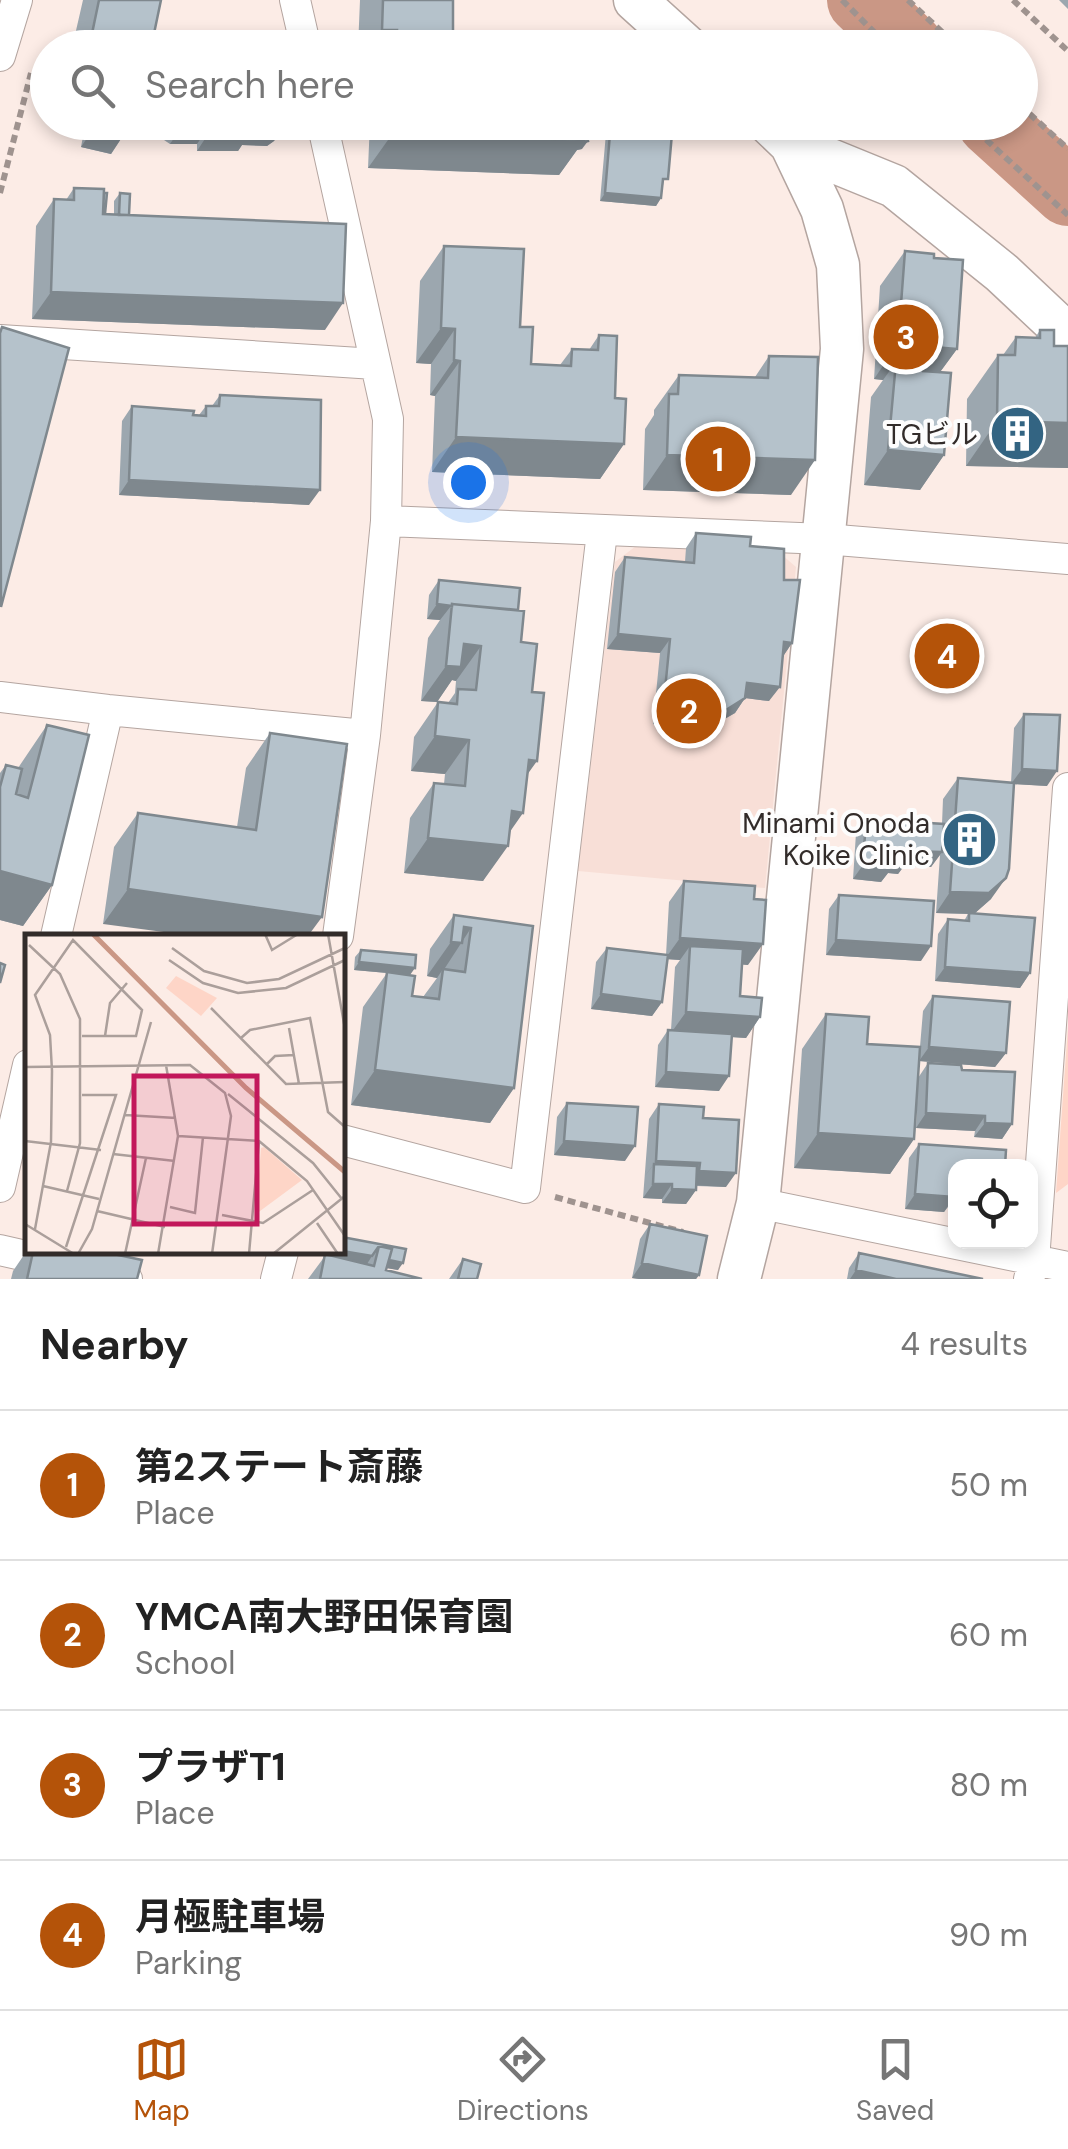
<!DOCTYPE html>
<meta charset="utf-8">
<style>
:root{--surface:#fff;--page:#f2f2f2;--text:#222;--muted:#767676;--line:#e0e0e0;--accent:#b45309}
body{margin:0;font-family:"DM Sans","Noto Sans JP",sans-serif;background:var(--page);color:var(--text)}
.controls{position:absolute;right:30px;bottom:30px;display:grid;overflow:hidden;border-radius:20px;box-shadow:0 5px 15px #0003}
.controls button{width:90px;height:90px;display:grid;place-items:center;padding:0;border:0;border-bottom:2px solid var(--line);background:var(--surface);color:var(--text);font:50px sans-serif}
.you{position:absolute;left:468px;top:482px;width:35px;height:35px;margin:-25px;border:8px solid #fff;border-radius:50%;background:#1a73e8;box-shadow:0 0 0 15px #1a73e833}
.badge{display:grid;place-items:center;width:65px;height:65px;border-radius:50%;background:var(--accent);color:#fff;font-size:32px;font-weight:700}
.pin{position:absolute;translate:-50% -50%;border:5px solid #fff;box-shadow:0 2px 10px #0006}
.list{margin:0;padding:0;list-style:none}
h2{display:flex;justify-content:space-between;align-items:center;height:130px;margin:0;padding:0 40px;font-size:42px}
h2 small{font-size:32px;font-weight:400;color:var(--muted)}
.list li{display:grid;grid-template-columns:65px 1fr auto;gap:30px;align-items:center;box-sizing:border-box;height:150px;padding:0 40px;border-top:2px solid var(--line)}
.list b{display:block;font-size:38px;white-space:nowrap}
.list p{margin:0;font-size:32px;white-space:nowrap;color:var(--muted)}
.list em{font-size:32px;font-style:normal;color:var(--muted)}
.icon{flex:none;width:55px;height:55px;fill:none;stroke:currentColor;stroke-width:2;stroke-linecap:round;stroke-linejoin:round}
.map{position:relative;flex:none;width:1068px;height:1279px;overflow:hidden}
.search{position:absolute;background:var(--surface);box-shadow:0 5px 15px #0003;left:30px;right:30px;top:30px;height:110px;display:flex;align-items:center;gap:25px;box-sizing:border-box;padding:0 35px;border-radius:55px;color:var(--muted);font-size:38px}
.sheet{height:730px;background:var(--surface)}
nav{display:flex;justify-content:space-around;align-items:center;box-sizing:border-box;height:140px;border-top:2px solid var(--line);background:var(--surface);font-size:28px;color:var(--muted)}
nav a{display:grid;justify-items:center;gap:5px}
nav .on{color:var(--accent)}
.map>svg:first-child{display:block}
</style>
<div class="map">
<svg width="1068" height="1279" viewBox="0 0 1068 1279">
<rect width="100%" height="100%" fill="#fcece6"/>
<path fill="#f8dfd7" d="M636,546H703L781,554L796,567L765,888L578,871L615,562Z"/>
<path fill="#fed5c7" d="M1068,1027V1184L1056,1193Z"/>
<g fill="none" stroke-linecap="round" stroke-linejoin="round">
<path stroke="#ca9785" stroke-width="68" d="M861,0L911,48
M991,122L1068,192"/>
<defs>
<path id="street" d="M295,0L306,48
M0,56L17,0
M322,122L388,419L386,521L365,735L338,936
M0,340L375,364
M386,521L825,539L1068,559
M0,697L108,710L365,735
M56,936L108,710
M342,1140L525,1188L602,532
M0,1187L28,1065
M758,1203L1068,1267
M0,1250L127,1279
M276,1279L283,1252
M1029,1279L1034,1261L1068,788"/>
<path id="secondary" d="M635,0L688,48
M791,144L894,186L1002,273L1068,335
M739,1279L758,1203L842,349L838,265L822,209L791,144L768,122"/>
</defs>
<use href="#street" stroke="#b4a5a0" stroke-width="32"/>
<use href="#secondary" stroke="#b4a5a0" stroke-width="45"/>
<path stroke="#9f938f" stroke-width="6" stroke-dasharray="8 5" stroke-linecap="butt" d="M842,0L890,48
M908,0L959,48
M1013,0L1068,51
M1020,105L1068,149
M967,122L1068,215
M0,193L31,73
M555,1197L683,1232"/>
<use href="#street" stroke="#fff" stroke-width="30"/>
<use href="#secondary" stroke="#fff" stroke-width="42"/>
</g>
<path fill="#9ca7af" d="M83,0H161L151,48H72Z
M360,0H453V48H358Z
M1059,0H1068V9Z
M545,37L564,48H540V44Z
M56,122H132L111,154L81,147L84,131L55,125Z
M161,122H287L274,141L267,146L242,145L238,151H197V144H170L161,138Z
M370,122H584L582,149L577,150L559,175L368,168Z
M607,122H673L661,198L656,206L600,201Z
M74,188L105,214L114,215V201L120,193L129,215L325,330L32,319L36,226L54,199L66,200Z
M444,246L520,327L531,364L560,365L572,349L589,350L599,335L615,398L624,444L600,479L432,472L435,396L430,395L431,364L416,363L420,281Z
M905,251L934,258L957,349L940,372L944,455L920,490L864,485L871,397L883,380L874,379L880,286Z
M1040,330L1054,346H1068V468L966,466L967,399L998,355H1003L1016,337L1035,338Z
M769,356L791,495L643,490L645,429L654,415V410L679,375L755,377Z
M220,395L309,505L119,495L122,421L132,406L199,415L206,406H212Z
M696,533L750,546L784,580L792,643L783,656L769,701L745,698L735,713L707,729L653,724L660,653L607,649L615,572L625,557L685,562L686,548Z
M439,580L518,610L521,642L532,692L527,775L509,832L483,881L404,873L410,818L434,783L444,784L445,774L411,771L414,737L438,702L448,703L455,693L456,681L452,680L437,702L421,701L428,638L440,620L427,619L429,595Z
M1024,714L1047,786L1014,784L991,899L975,913L1030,973L1020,988L935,981L938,934L948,919L964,921L968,914L936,913L940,855L931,867L904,866L898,874L888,873L881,882L853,879L856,833L866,819L942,824L943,799L958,778L1011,783L1014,728Z
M47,725L52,885L23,926L0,920V773L6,765L18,768Z
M270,733L322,917L103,924L114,847L138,813L237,827L246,768Z
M684,881L748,965L742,964L740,996L760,1017L746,1038L731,1037L719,1091L655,1087L658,1045L668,1030H671L675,967L680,960L667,959L662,1002L652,1016L591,1009L596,962L607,948L666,955L669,902Z
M839,895L921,961L826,955L829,909Z
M454,915L533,926L514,1088L490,1123L351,1105L363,1007L387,973L354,970L355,957L361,950L410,975L412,996L423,997L437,978L427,976L430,949Z
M933,996L1006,1053L995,1067L919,1061L914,1139L890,1174L794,1168L802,1049L826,1014L867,1044L920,1047L923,1011Z
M928,1063L962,1070L1012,1124L1002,1139L974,1137L975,1131L916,1128L918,1078Z
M567,1103L625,1161L554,1155L557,1117Z
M659,1104L703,1118L726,1187L696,1186V1190L686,1204L662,1203V1199L643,1198L649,1119Z
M919,1144L956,1166V1197L944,1212L905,1209L909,1158Z
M650,1224L699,1275L696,1279H639L632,1278L640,1239Z
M342,1237L406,1249L398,1270L387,1268L386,1270L422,1279H308L325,1256L323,1255L324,1252H342Z
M28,1249V1252H104L137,1279H11L13,1271Z
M859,1253L983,1279H847L849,1268Z
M463,1259L477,1279H449Z"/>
<path fill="#7f888e" d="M382,30H397L385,48H369Z
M57,122H90L84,131L55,125Z
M98,122H132L111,154L81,147Z
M185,122H212L197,144H170Z
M216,122H287L274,141L267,146L242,145L238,151H197Z
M393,133L588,141L582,149L577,150L559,175L368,168Z
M605,193L661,198L656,206L600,201Z
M51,292L343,303L325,330L32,319Z
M441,328L455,329L431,364L416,363Z
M898,344L957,349L932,383L896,362L883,380L874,379Z
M454,360L460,361L435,396L430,395Z
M997,421L1068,423V468L966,466Z
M456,437L624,444L600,479L432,472Z
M888,450L944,455L920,490L864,485Z
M667,455L815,460L791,495L643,490Z
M129,480L320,490L309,505L119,495Z
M437,604L451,606L440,620L427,619Z
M618,634L670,639L660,653L607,649Z
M784,642L792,643L782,658Z
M464,644L481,646L456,681L452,680L437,702L421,701L446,666Z
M747,683L780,687L769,701L745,698L735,713L707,729L653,724L663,710Z
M435,736L469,740L445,774L411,771Z
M529,760L537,761L512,796Z
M1022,769L1057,771L1047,786L1011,784Z
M512,811L523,813L500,846H508L483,881L404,873L428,838Z
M909,851L942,852L931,867L904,866L898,874L888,873L881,882L853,879L863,865Z
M0,871L52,885L23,926L0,920Z
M1006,878L991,899L974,914L936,913L950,892Z
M128,889L322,917L308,936H194L103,924Z
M464,927L471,928L443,971V969L437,978L427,976L451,942Z
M680,938L763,944L748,965L689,961L690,946L680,960L665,959Z
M836,940L931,946L921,961L826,955Z
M359,962L415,968L410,975L354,970Z
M945,967L1030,973L1020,988L935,981Z
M601,994L662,1002L652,1016L591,1009Z
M686,1012L760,1017L746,1038L671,1033Z
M929,1047L1006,1053L995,1067L919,1061Z
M375,1070L514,1088L490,1123L351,1105Z
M666,1072L729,1076L719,1091L655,1087Z
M926,1113L985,1116L975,1131L916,1128Z
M985,1123L1012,1124L1002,1139L974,1137Z
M818,1133L914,1139L890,1174L794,1168Z
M564,1141L635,1146L625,1161L554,1155Z
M656,1161L700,1163L689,1178L654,1164L645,1176Z
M699,1171L736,1173L726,1187L689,1185Z
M653,1184H672L662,1199L643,1198Z
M672,1189L696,1190L686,1204L662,1203Z
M915,1194L954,1197L944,1212L905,1209Z
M342,1251L372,1256L367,1264L323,1255L326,1252Z
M376,1257L403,1263L398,1270L374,1266Z
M642,1263L699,1275L696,1279H639L632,1278Z
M856,1270L896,1279H850Z"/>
<path fill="#b5c2cb" stroke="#7f888e" stroke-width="2.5" d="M99,0H161L151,48H89Z
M383,0H453V48H396L397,30H382Z
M560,32L564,48H548L545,37Z
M393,122H584V140L393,133Z
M611,122H673L668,179H663L661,198L605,193Z
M584,124L588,141L583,142L584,140Z
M74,188L104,189L103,214L346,224L343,303L51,292L54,199L74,200Z
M104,193H107L105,214H103Z
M120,193L130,194L129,215H119Z
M444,246L524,249L520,327H533L531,364L571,366L572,349L598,350L599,335L617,336L615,398L626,399L624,444L456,437L460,361L454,360L455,329L441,328Z
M905,251L934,254V258L963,260L957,349L898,344Z
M2,327L69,348L1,607L0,333Z
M1040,330H1054V346H1068V423L997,421L998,355H1015L1016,337L1040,338Z
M769,356L818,357L815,460L667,455L669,394H678L679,375L768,378Z
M896,362L923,364V371L951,373L944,455L888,450Z
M220,395L321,400L320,490L129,480L132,406L194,411L193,415L206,416V406H219Z
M696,533L751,537L750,546L784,549V580H800L792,643L784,642L780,687L747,683L745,698L718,715L663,710L670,639L618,634L625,557L694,563Z
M439,580L520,588L518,610L452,604V606L437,604Z
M452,604L524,611L521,642L537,644L532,692L544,693L537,761L529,760L523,813L512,811L508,846L428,838L434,783L465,786L469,740L435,736L438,702L457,704L458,689L476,690L481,646L464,644L461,667L446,666Z
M1024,714L1060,715L1057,771L1022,769Z
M47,725L89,735L52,885L0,871V787L6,765L22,769L16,794L28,798Z
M270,733L347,744L322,917L128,889L138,813L256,830Z
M958,778L1014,783L1009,869L1006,878L989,893L950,892Z
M866,819L944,824L942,852L909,851L908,859L893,858L892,867L863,865Z
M684,881L755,886L754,899L766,900L763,944L680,938Z
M839,895L934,901L931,946L836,940Z
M969,913L1035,918L1030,973L945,967L948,919L969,921Z
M454,915L533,926L514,1088L375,1070L387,972L415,976L412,996L439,999L443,969L465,972L471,928L464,927L462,943L451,942Z
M690,946L743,949L740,996L762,998L760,1017L686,1012Z
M607,948L668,955L662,1002L601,994Z
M361,950L416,955L415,968L359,962Z
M0,963L5,965L0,983Z
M933,996L1010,1002L1006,1053L929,1047Z
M826,1014L869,1017L867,1044L920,1047L914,1139L818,1133Z
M668,1030L732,1034L729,1076L666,1072Z
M928,1063L961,1065L962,1070L1015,1072L1012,1124L985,1123V1116L926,1113Z
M567,1103L638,1107L635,1146L564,1141Z
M659,1104L704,1107L703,1118L739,1120L736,1173L699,1171L700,1163L656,1161Z
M919,1144L1006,1150L1005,1166H956L954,1197L915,1194Z
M654,1164L697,1166L696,1190L672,1189V1184H653Z
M650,1224L707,1236L699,1275L642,1263Z
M342,1237L406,1249L403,1263L389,1260L392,1249L379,1246L372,1256L342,1251Z
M379,1246L392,1249L386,1270L422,1279H320L325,1254L374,1266Z
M33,1252H104L142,1260L137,1279H27Z
M859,1253L983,1279H896L856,1270Z
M463,1259L481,1264L477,1279H458Z"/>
<defs>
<symbol id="building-disc" viewBox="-11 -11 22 22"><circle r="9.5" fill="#336482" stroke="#fdfdfd"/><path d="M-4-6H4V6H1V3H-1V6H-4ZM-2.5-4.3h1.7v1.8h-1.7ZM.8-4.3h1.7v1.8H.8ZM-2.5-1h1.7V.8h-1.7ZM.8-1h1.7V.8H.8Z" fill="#fff"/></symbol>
</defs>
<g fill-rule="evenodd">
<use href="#building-disc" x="986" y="402" width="63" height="63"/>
<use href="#building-disc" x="938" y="808" width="63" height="63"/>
</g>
<g text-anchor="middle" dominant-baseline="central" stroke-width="8" stroke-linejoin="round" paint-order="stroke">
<g font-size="28" fill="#322c2a" stroke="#fdfdfd" text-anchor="end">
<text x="978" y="434">TGビル</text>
<text x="930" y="823">Minami Onoda<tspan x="930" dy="32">Koike Clinic</tspan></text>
</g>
</g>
<g transform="translate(25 934)">
<rect width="320" height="320" fill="#fcece6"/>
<path d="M151,42L192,64L176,82L141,54ZM239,213L277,246L231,280L236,214Z" fill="#fed5c7"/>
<path fill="none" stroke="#ca9785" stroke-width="5" d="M68,0L221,154L320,238"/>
<path fill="none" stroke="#ab9f9b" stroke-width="2.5" d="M240,0L247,16L273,0M303,0L320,95M4,11L35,40L55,85V209L42,257M147,14L179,37L222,49L254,45L320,14M144,26L178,49L213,59L261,54L320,26M186,74L261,150L320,148M264,94L274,150M80,102L85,69L102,49M216,104L225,96L285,84L303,178L320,193M242,130L250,122L269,121M0,133L165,131L200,159L206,182L187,320M203,160L288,229L317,265M100,181L151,184M153,202L234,207L282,247L320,302M0,207L76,216M88,220L150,227M18,252L74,265M145,273L170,279L178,203M72,277L140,293M197,281L238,289L288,256M292,289L313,320M0,290L49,320M10,295L26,208L27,137L25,101L10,61L48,6L117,76L111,102H57M41,313L91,161H57M53,320L67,295L126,88M100,320L121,224M133,320L153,202L141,131M224,320L234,207M248,320L320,262"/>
<path fill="#c2185b" fill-opacity="0.15" stroke="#c2185b" stroke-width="5" d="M109,142H232V290H109Z"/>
<rect width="320" height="320" fill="none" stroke="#322c2a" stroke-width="5"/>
</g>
</svg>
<div class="controls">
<button><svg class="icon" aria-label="locate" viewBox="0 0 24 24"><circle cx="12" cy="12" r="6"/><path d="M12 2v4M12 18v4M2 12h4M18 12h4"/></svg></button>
</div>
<div class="you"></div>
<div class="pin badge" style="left:718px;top:459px">1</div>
<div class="pin badge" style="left:689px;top:711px">2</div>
<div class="pin badge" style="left:906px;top:337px">3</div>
<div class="pin badge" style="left:947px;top:656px">4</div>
<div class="search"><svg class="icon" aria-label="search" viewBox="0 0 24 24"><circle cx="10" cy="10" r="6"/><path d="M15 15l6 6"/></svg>Search here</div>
</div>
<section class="sheet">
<h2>Nearby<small>4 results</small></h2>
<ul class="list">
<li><span class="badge">1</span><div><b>第2ステート斎藤</b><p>Place</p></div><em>50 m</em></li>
<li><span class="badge">2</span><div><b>YMCA南大野田保育園</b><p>School</p></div><em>60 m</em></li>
<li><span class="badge">3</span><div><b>プラザT1</b><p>Place</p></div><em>80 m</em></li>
<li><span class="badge">4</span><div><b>月極駐車場</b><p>Parking</p></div><em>90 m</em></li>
</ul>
</section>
<nav>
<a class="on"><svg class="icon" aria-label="map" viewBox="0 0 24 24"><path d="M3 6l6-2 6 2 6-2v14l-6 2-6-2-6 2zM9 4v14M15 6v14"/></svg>Map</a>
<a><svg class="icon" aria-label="directions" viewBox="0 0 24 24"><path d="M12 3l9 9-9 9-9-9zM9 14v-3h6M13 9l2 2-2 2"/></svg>Directions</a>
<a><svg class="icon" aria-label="saved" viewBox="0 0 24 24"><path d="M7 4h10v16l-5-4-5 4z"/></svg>Saved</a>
</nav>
